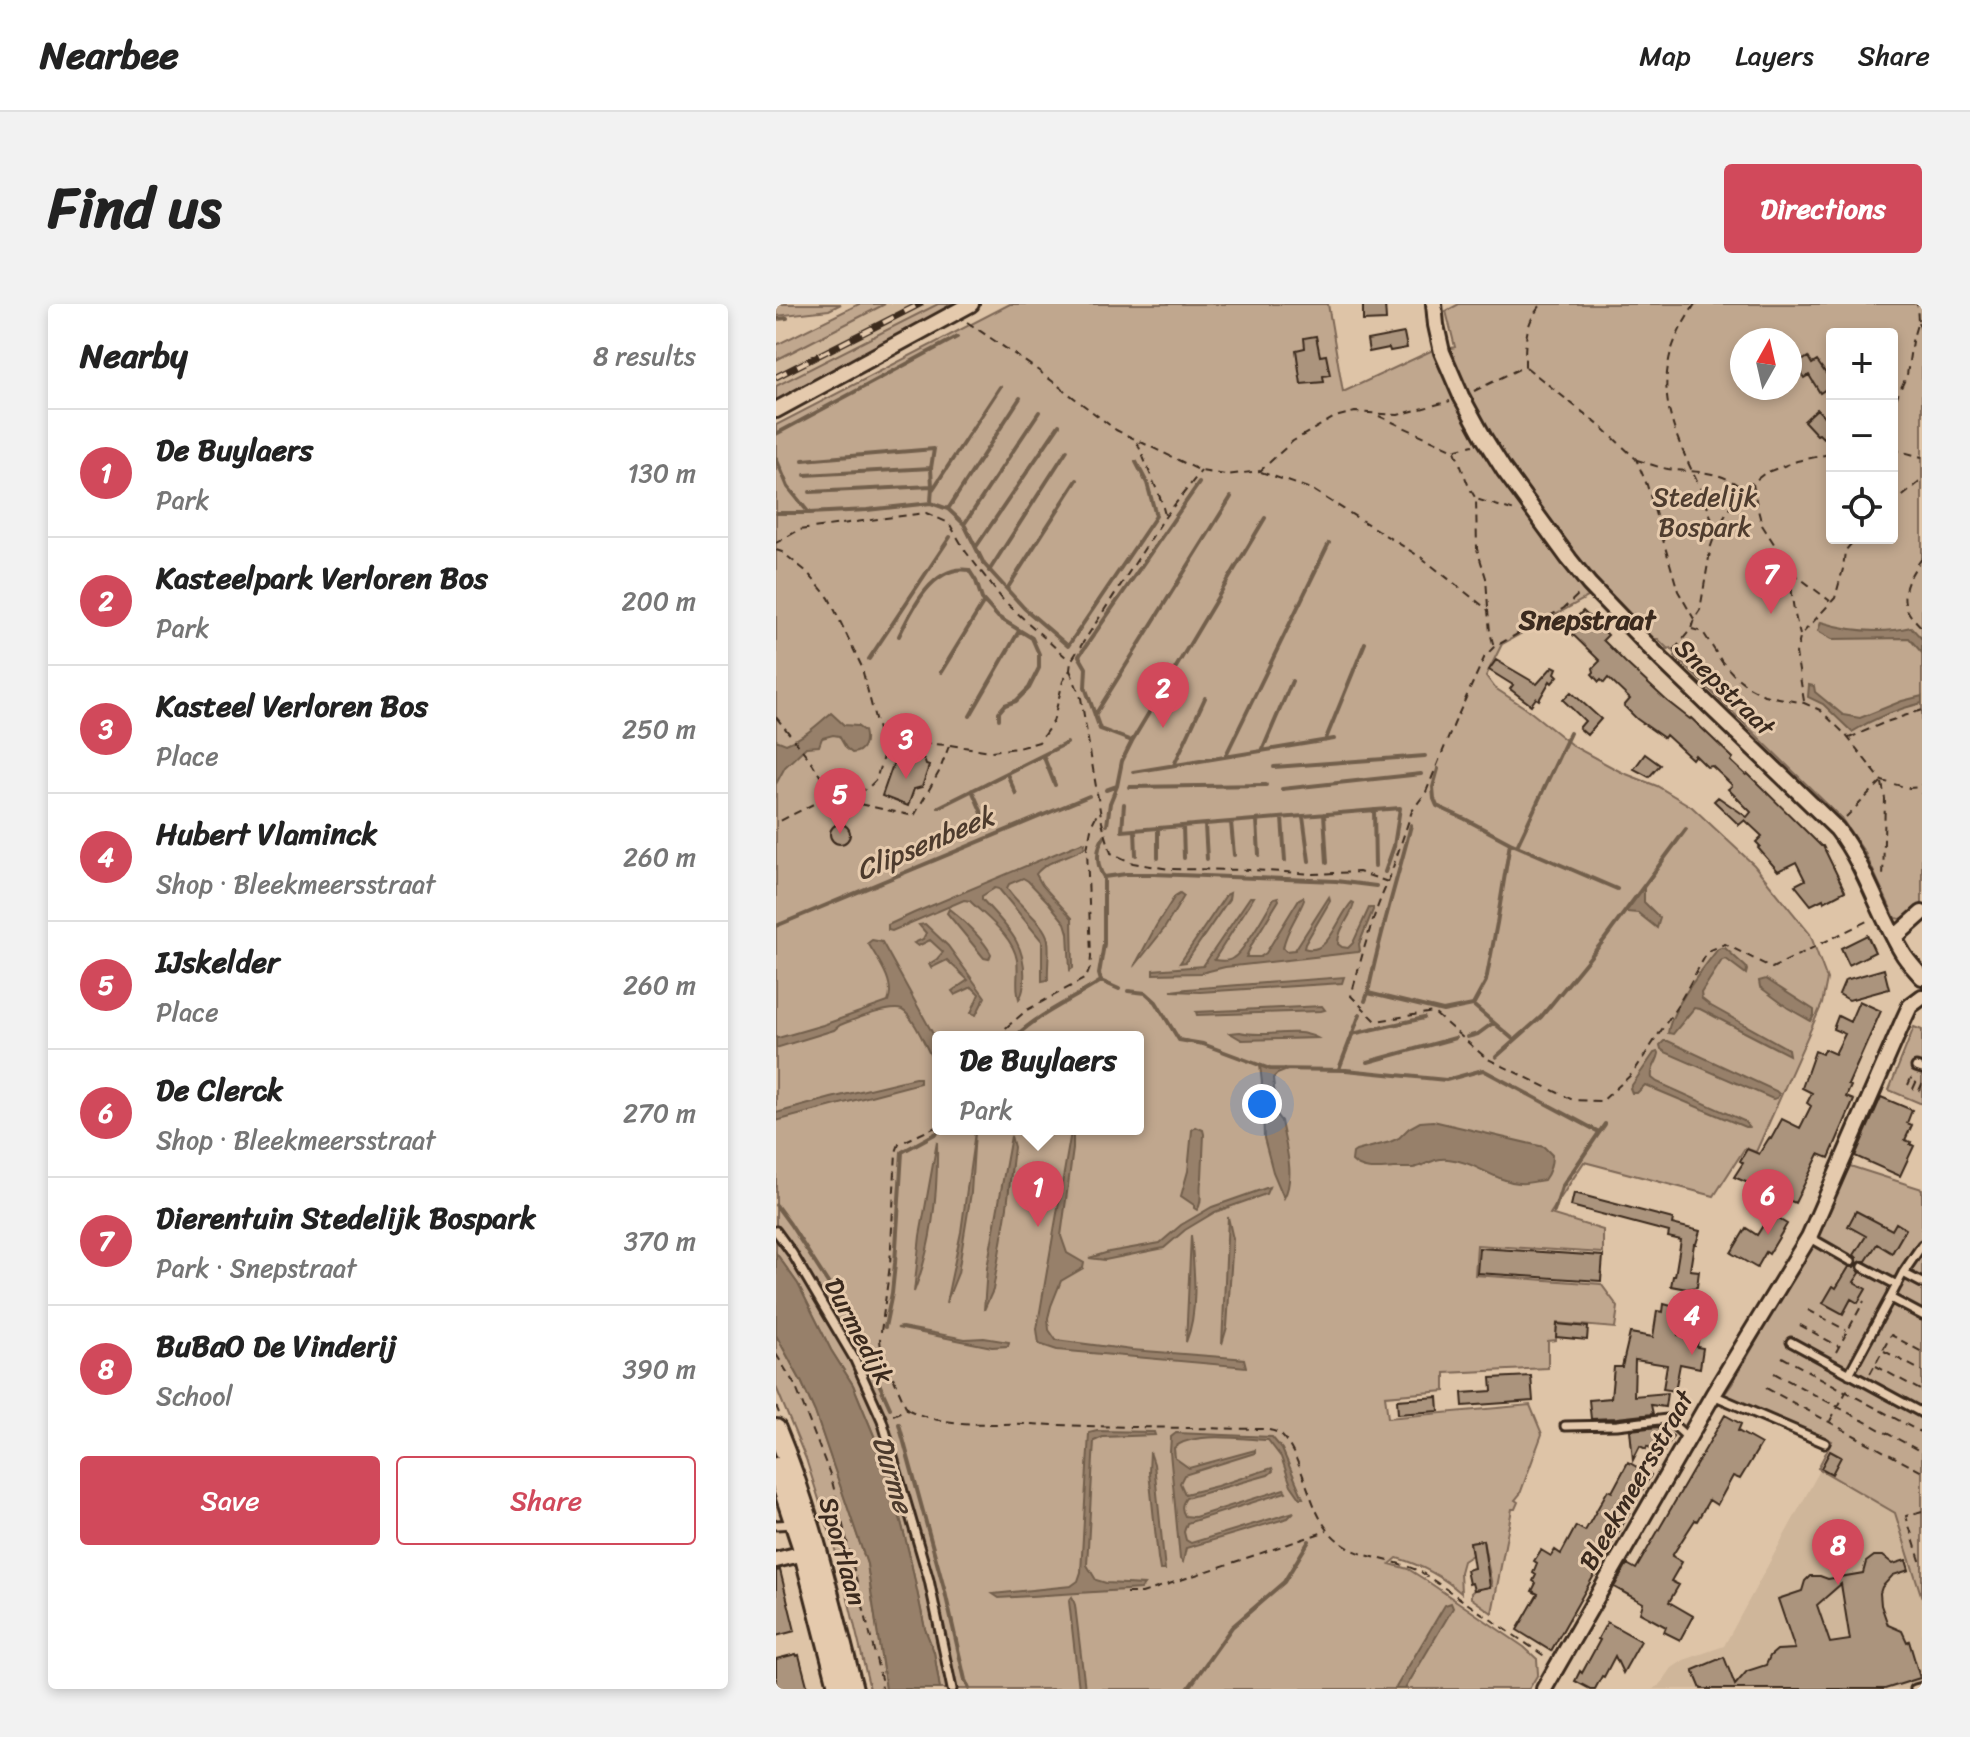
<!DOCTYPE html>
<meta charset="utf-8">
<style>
:root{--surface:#fff;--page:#f2f2f2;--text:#222;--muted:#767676;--line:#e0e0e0;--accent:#d1495b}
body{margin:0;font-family:Sriracha,sans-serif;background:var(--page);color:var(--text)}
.controls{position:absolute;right:24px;top:24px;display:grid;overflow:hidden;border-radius:8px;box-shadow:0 4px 12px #0003}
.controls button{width:72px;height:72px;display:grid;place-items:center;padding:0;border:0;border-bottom:2px solid var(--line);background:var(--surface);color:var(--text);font:40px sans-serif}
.compass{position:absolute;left:954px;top:24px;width:72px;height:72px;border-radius:50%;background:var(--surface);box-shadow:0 4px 12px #0003;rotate:8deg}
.you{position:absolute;left:486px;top:800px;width:28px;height:28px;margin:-20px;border:6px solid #fff;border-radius:50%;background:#1a73e8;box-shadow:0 0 0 12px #1a73e833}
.badge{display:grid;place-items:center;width:52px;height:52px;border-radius:50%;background:var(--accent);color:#fff;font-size:26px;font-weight:700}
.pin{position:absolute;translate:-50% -66px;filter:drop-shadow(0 2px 4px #0008)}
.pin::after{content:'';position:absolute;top:42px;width:28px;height:24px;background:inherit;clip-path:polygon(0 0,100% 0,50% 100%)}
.popup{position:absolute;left:156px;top:727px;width:212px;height:104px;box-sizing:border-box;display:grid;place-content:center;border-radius:8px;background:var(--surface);filter:drop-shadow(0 2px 6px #0005);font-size:26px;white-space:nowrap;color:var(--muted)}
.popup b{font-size:30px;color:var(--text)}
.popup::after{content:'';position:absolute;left:50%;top:100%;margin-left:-16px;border:16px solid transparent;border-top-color:var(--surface)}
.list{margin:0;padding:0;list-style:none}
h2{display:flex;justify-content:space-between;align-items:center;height:104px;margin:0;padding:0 32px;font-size:34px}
h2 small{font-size:26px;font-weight:400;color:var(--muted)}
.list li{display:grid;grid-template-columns:52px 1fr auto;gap:24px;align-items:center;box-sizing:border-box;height:128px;padding:0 32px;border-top:2px solid var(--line)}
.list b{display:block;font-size:30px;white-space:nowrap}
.list p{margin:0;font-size:26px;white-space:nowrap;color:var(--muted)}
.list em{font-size:26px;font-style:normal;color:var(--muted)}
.actions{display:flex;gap:16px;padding:24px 32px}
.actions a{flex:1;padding:18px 0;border:2px solid var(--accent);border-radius:8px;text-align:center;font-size:28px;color:var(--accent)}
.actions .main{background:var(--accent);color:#fff}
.icon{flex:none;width:44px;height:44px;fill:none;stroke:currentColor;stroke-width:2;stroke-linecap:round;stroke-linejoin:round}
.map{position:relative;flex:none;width:1146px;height:1385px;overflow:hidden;border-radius:8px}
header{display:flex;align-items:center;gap:48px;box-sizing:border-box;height:112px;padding:0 40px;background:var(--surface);border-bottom:2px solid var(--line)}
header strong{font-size:38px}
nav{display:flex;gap:44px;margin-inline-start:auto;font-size:28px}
.intro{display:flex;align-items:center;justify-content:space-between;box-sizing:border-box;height:192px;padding:0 48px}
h1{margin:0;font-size:56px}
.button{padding:20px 36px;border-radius:8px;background:var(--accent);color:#fff;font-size:28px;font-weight:700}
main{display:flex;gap:48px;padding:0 48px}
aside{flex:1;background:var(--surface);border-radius:8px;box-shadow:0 4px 12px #0003}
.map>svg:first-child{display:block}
</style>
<header>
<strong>Nearbee</strong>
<nav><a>Map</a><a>Layers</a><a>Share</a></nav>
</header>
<div class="intro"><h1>Find us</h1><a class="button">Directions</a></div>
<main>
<aside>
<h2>Nearby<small>8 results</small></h2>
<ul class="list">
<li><span class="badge">1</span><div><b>De Buylaers</b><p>Park</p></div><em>130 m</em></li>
<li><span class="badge">2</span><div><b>Kasteelpark Verloren Bos</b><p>Park</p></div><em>200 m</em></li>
<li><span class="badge">3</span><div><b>Kasteel Verloren Bos</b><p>Place</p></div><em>250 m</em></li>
<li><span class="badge">4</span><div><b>Hubert Vlaminck</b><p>Shop · Bleekmeersstraat</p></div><em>260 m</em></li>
<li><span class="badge">5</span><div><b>IJskelder</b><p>Place</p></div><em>260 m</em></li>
<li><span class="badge">6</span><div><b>De Clerck</b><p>Shop · Bleekmeersstraat</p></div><em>270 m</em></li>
<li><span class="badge">7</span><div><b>Dierentuin Stedelijk Bospark</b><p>Park · Snepstraat</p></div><em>370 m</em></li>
<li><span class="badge">8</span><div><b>BuBaO De Vinderij</b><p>School</p></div><em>390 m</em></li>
</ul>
<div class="actions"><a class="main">Save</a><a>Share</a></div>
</aside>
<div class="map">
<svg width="1146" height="1385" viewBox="0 0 1146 1385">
<rect width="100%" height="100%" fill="#dec4a7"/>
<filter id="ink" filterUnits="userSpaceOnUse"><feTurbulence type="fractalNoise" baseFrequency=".0125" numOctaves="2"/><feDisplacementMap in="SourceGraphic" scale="16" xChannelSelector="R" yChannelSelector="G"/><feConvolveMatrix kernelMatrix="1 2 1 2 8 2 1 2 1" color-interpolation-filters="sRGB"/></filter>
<g filter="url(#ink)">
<path fill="#cfb69a" d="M109,0H162L0,82V56Z
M1044,1166L1119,1209L1146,1294V1385H877L884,1381L896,1364L908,1356L948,1342Z"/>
<path fill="#c0a78e" stroke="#7e6856" stroke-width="2" fill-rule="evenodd" d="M0,0H65L53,6L0,12Z
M83,0H109L0,56V41Z
M162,0H186L0,99V82Z
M234,0H552L567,88L659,45L763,223L812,293L726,340L710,372L719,384L751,405L797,442L845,468L881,482L916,503L978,561L1034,630L1051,675L1046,700L980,848L969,844L938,892L808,858L774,910L827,926V949L701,941L699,971L825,980L842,1003L839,1024L781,1019L780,1036L772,1037V1064L669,1069V1087L609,1092L612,1114L754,1101L766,1130L744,1190L739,1196L742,1198L739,1205H736L716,1309L695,1294V1289L698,1286L716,1282L707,1236L694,1238L696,1251L687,1257L684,1268L685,1289C667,1273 645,1261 621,1254L614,1260L632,1265L648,1275L748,1343L761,1355L762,1370L753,1385H164L158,1348L149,1325L133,1249L111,1163L77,1081L55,1046L22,980L0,949V121ZM162,733H362V825H162Z
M683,0H1146V599L1132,612L1125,615L1119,614L1089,549L1065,514L899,352L900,350L895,344L892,345L882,335H874L824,283L749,187L711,127L694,96L672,45L679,43L670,7ZM1056,30H1116V234H1056ZM966,36H1014V84H966Z
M1138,723L1146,726V800L1113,786Z
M1074,862L1146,885V1294L1119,1209L1042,1164L1056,1137L948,1091L956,1080L1013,980Z
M0,1031L26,1079L39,1108L91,1260L110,1385H94L63,1258L30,1155L0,1083Z"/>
<path fill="#97806b" stroke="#725e4c" stroke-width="2" d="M1045,318C1074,327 1105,330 1135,323L1146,335V349L1133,334L1056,335L1042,327Z
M1033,381L1038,382L1039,388L1067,411L1084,414L1126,397L1146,392V399C1121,405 1098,414 1076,428L1047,400L1032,393Z
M55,409L68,421L81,422L88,427C91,438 88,448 76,449L70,444L63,432L57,431L46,434L43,442L30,443L9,463L0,480V436L10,440C29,433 40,422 55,409Z
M307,538L309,539L308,544C293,553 271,556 260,570L266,581L296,614L297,664L294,666L292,629L289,619L272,598L252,577L247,574L233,580L231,584C241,601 269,618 272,636C274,648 271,664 272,676L266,677V637L223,585L219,584L206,592V595C229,622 251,638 248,677C247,684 248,688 243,695C239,682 243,669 241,656C237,632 210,613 194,597L188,596L116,627L112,626V621L138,609Z
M868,582V598L884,614L881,624L862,609L849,608Z
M404,589L408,592L388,625L358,663L380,622L399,592Z
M454,589L453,595L410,658L404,659L450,591Z
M474,593H478L438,656C444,657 452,658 457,654C468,648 491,606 498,594L502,593L503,596L476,640L470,653H484L490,649L523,595L527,593L528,596C522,612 510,626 507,644L510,647L519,646L553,593L554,597L529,640L528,644C553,653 562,612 576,598L578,599C575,614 562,624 562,640L566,643L572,644L577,639L593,604H597V606L583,640L584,647L582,648L449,663L425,669L377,670V666L427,662Z
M173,605C186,615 208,636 215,650L213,655L208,654L171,609Z
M149,620L172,642L209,693L200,711L195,709L203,690L196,683L179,691L176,687L192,676L171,656L155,664L153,660L161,655L167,648L154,636L142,642L138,639L147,635L150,629L143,621Z
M96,636L106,638L162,739V761L159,760C152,748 138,712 126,706C113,701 77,716 64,721L58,726L0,744V734H2L47,721L112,698C120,679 102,656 92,639Z
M945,644H949L970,663L971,666L970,670L950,655L946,656L925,689L926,695L935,702L1012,745L1013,751L924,705L918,704L897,730L892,729C895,704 926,666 942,645Z
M568,673L566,679L424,688L395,687L411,685Z
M990,675L1038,706V711L1035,717L1012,704L984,683L983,677Z
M546,702L549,706L545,707L421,711L420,708Z
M464,728C489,735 518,722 541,734L466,736L454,729Z
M888,737H892L1000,787L1003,790L1001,794L997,795L889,748L885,745L884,741Z
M881,748L883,749C882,759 874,763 876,774L881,778L968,817L973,823H969L869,781L861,789H856L854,784L878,749Z
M484,761L494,765H514L501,770L497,774L501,812L505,817C509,840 520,872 508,894L497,868L488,834L487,803L483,796L486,779Z
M139,774H144V779L0,817V809L55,794Z
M657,817L768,843L776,851C776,861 774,868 768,876C760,877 752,880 743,879C718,877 698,857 672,855C659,853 649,862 637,864C630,864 624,864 618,864C603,865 587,868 576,857L577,849L580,847L614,838L623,834L633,824L644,818Z
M420,823L427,826L428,830L426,874C422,884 428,897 421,906L418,904V901L405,892L412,867L416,826Z
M199,828L195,889L182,969L170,999L185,928Z
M295,828L297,829V845L285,932L291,949L308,959L307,964L285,977L275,1002L272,1014L273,1026L280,1036L356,1046L459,1054L468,1055L470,1063L281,1046L263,1040L261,1025Z
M235,832L238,843L231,903L217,986L208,1006L211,964Z
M161,838C162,887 156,942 138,988L144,932Z
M493,883L490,890L439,908L409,926L388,944L329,956L313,954L333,948L384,939L405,921L436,903Z
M452,913L457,935L451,1023L446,1040Z
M415,931C418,964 423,1007 410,1038Z
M0,949L22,980L55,1046L77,1081L111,1163L133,1249L149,1325L158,1348L164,1385H110L91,1260L39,1108L26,1079L0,1031Z
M126,1023L189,1035L208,1034L233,1038L232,1042L216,1043L121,1024Z
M321,1127L378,1128L379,1131L327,1133L318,1137L311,1261L320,1276L330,1279L368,1281L365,1285L223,1294L217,1290L295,1282L302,1277L305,1268L313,1129Z
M400,1129L496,1133L506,1145L527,1194H524L515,1181L505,1153L492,1136C467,1135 416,1127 398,1144L399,1154L413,1164L479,1146V1149L408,1171L404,1179L409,1190L441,1182L496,1164L497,1167L492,1171L410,1194C405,1201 405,1205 409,1212L419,1213L508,1185L510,1188L411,1219L408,1228L410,1236L415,1239L518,1208L512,1214L410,1244L407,1258L404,1255L394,1148L395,1133Z
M374,1148L378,1160L389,1266H384L382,1254L373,1168Z
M296,1293L299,1301L309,1385H303L293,1297Z
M675,1299L677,1304L629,1385H619L669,1301Z"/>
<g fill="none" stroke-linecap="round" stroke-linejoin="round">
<path stroke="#725e4c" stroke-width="4" d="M0,15L11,14
M0,130L181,33
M0,154L12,183L33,209L91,206L155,199L172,205L188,220L208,260L248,304L292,342L380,212L371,179L360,158
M27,156L158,145L155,164
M29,171L155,164L156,182
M157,185L224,83
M34,188L156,182L155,198
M172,205L244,94
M0,209H33
M189,219L263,108
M200,243L283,121
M213,267L291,146
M231,285L301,176
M123,332C136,305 157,260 193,266L200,277L206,295L222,313L256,334L263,350V364L253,384L240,397L229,401L223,408V415
M93,355L174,233
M165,368L208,298
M319,411L455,193
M194,412L243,327
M356,437L489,214
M549,437L589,339
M486,447L516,377
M267,451L279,481
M449,453L553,239
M398,461L429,394
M498,463L649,452
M662,465L657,483L658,495L661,502L689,515L734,539
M357,468L558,435
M231,470L240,490
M354,483L490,481
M506,485L645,470
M196,486L209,516
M330,486L341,482L346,457L356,437L324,425L309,383L310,364L303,352L423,179
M348,500L346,527L624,504L618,542L609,568
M163,503L291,439
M598,506L599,562
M548,510L551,559
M527,512L533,557
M506,514L509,557
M481,516L483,551
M455,518L458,551
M331,521L334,499L341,482
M429,521L431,555
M407,522L408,554
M382,524V554
M359,526L360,551
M328,533C320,544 320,562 328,573V640L323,670L325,677L343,685
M741,542L794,429
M328,573L350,570H378L560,577L600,582
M0,622L313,492
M352,687L370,689L380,698L403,736L427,740L494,765L570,766L670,776L707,766L823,828
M592,689C603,632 621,577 635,521
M589,697L592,689L667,707L697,701L710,677L721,619L734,539L841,585
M697,701L738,736
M576,730L648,714
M239,733C264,709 296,696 325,677
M691,733L702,730L717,719
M720,753L765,713L828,636L910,525
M592,758L679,734
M563,765L584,710
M0,901L14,920L72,1010L114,1104
M778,908L786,883L829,820
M109,1023L116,989L119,959L126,848L168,825
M123,1120L169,1288L189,1376L193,1385
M412,1385L456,1323L508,1278L533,1237"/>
</g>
<path fill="#ab947d" stroke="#3b2a1e" stroke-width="2" fill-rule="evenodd" d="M587,0H609L610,16L587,17Z
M628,29L631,44L614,47L613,44L593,48L591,36Z
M540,32L544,52L550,51L554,71L547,72L548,78L525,80L520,46L529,44L528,34Z
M1032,53L1036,60L1041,57L1056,78V81L1044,89L1033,71L1028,74L1020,61Z
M1041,105L1056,121V126L1047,134L1043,130L1041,131L1028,117Z
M807,307L832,331L827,336L849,358L891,397L914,415L915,414L957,454L955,457L970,471L972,470L1045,542H1047L1069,587L1048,598L1047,595L1035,601L1019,581L1029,576L1020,558L1002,567L982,544L984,542L980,538L986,532L969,516L963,521L938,497L942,493L971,513L975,508L952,485L956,482L955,480L936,462L931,463L919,451L916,455L890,431L888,434L861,415L848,402L854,395L832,374L828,379L825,376L823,378L816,370L818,368L817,364L824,357L790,324Z
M720,356L761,380L777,362L781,364L779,369L782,372L776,379L774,377L763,396L760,394L755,401L734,385L737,381L713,366Z
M795,388L825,415L811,431L803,424L809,417L787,396Z
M126,448L148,455L150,461L153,462L146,483L138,485L132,502L106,492L121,449L125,450Z
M869,450L884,461L873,473L858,465Z
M54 530a10 10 0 1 1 20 0a10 10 0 1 1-20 0Z
M1091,631L1099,648L1073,661L1065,644Z
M1108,665L1113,685L1073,696L1063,690L1069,676Z
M1083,697L1105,707L1072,781L1075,782L1070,793L1078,796L1053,854L1043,850L1019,899L1008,894L1010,887L989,877L986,885L958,873L967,859L964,857L971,845L983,850L993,834L995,835L1006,815L1024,824L1035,802L1031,799L1036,789L1026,784L1039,747L1046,750L1048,745L1059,750L1069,730L1057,725L1062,712L1074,718Z
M1105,793L1136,806L1131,819L1136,821L1129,836L1135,838L1134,840L1138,842L1124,872L1079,852Z
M798,889L897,915L896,920L924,927L920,940H918L914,966L923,967L921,983L911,985L895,982L897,972H899L905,936L892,933L893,928L795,902Z
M1080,907L1116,926L1120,919L1130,925L1116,949L1101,940L1090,957H1086L1082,959L1081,964L1084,969L1078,978L1090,985L1082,999L1075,995L1067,1010L1047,999L1057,982L1060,984L1073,963H1078L1081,960V954L1078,951L1090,932L1072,922Z
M994,910L1011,920L993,950L990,948L981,964L955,949L970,924L981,931Z
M703,944L827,952L825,977L701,969Z
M888,1000L906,1005L902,1031L922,1035L921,1043L927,1044L924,1064L904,1060L899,1087L887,1085L891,1061L859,1056L858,1092L891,1089L889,1103L875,1101L877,1110L841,1114L815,1115L813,1096L835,1094L838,1063H846L854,1029L877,1033L881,1007L887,1008Z
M781,1020L812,1023L811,1036L780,1033Z
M755,1072L757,1097L687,1102L686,1089L716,1087L715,1074Z
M662,1093L663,1107L622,1110L621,1096Z
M949,1111L965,1120L962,1127L985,1140L964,1175L957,1172L941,1201L933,1196L921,1217L919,1216L896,1252L906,1258L895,1277L903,1281L893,1298L917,1312L904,1336L888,1328L890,1323L864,1309L867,1299L838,1283L851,1260L860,1265Z
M882,1123L897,1132L888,1147L884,1145L882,1149L871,1142L870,1145L864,1142L857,1156L854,1126Z
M1054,1147L1065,1153L1056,1170L1045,1164Z
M852,1158L875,1171L775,1347L741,1326L762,1290L756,1287L760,1279L757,1277L760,1271L757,1269L761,1259L758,1257L765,1246L775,1252L779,1246L785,1250L800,1222L809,1227L832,1186L836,1188Z
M707,1236L714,1283L698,1286L696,1279L693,1280L690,1266L698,1264L694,1238Z
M1098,1252H1107L1117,1260L1130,1256L1133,1266L1117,1271L1106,1283L1104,1289L1105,1301L1112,1321L1126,1327L1131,1338L1133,1337L1144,1374L1109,1385H925L917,1366L948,1353L959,1381L971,1367L990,1361L994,1352L1001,1346L1019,1345L1002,1295L1026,1287L1029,1277L1034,1272H1044L1052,1275L1087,1269L1090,1258ZM1065,1280L1074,1336L1054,1339L1041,1301Z
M4,1266L19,1327L0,1332V1267Z
M831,1318L865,1337L847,1369L839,1352L828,1373L826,1372L819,1385H814L799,1377L804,1367L806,1369L824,1336L822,1335Z
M20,1350L21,1352L23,1351L32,1385H0V1355Z"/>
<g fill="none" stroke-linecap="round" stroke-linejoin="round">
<defs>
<path id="lane" d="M1140,763L1146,765
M0,927L16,949L79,1056L106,1116L153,1276L176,1385
M1033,933L1075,957
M1087,963L1121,981
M1127,969L1146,941
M1146,979L1127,969L1114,994L1146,1011
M1015,1038L1146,1109
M1073,1070L1114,994
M937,1091L1049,1139
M789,1122L841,1121L891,1115L912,1134
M0,1221L18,1220
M1139,1385L1146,1383"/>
<path id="street" d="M658,0L660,21L666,48L685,92L708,134L728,166L793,255L813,280L886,356L1061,525C1090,563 1102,608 1126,648C1131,657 1139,665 1146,673
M0,106L195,0
M1119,633L1146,609
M0,1256L28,1249
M768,1385L937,1091L1033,933L1128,715L1134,702L1146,693"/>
<path id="secondary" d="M0,1125C35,1209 54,1297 77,1385
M0,1163L26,1242L63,1385"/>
</defs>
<use href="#lane" stroke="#3b2a1e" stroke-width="13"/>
<use href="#street" stroke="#3b2a1e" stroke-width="20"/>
<use href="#secondary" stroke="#3b2a1e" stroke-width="24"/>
<path stroke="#3b2a1e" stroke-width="2" stroke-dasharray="8 6" stroke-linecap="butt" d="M919,0C907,19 895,39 892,62C884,107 907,147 925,186C931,199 935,213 939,227
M191,18L263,67L340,126L425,167L450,171L484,167L517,137L559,113L579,108L622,111L674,97
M1142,18L1146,28
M750,63L829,126L860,155L871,181L902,287L918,315
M698,87L749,62C749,38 749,18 766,0
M1116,110L1119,97L1131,71L1136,37L1142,17L1141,0
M603,112L678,146L697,141
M361,138L385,196L389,211
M1116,145L1146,153
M679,147L693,183L700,195
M861,156C871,159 881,163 892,165C919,169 946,165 967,186
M485,168L535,185L646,254L712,306L714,328L718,343
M977,180L981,202L986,221L1002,246L1017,269L1054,297
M1116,201L1146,176
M0,239L23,226L87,217L150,209L173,219L190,248L227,296L293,356
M0,246L6,248L31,268L53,294L85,361L108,449L100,476L92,484L88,486H65L0,519
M1146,254C1135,270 1121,290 1133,309C1136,314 1142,319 1146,324
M1017,270C1013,288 1019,313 1024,331
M712,303L710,274L701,245L700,195L739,207
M916,325L927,328L946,358L959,372L973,383L988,391L1028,399L1044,406L1069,430L1106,477L1133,484L1146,483
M898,346L915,325L918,315L924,306L935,242L940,228L958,196L967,186L989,169L1021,157L1049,151L1056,146
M294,366L305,394L326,518L335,549L357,559L393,565L477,566L537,570L583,568L612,578C595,614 586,653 575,692L600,717L657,708L710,754L797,796L826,797L857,769L902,701L932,647L949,640L996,664L1095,615
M1028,397L1020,349L1025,331L1059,294L1067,265L1069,247L1075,240L1078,234
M0,413L35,457L55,490L79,499L138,512L163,468L173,442
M1073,434L1110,418L1146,406
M104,437L174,441L215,447L242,444L263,438L277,418L287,377L294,366L295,357L389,213L425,167
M1106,479L1109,495L1107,576
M1070,513L1105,478
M612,578L636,507L650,488L678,420L709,352L718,343L788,304L804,289
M219,733L251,706L310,674L314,664L315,653L311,545L316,520L323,506
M1132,781L1136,772
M1137,785L1142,774
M1143,787L1146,780
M1032,1006L1070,1026
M1024,1021L1062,1042
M1108,1047L1146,1067
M1060,1048L1088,997
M0,1050L19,1081L55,1173L105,1375L106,1385
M1006,1053L1146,1129
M1100,1062L1146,1087
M998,1069L1146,1148
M1094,1070L1115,1031L1146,1048
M990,1084L1146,1168
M0,1102L3,1109
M131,1105C167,1124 212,1119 252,1120C330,1123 408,1124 486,1125C493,1126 498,1126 504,1130C522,1146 532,1192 544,1214C569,1259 606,1249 645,1268L770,1353
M117,1111L131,1105L105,1046L104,1035L114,961L120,848L123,840L162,822
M1054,1117L1074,1081
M1146,1207L1130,1212L1146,1263
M350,1289H366L551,1227"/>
<use href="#lane" stroke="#e5caad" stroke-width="7"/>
<use href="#street" stroke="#e5caad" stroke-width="14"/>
<use href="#secondary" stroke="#e5caad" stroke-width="18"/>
<defs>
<path id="rail" d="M0,73L144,0"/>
</defs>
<use href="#rail" stroke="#3b2a1e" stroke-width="7"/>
<use href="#rail" stroke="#e5caad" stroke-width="4" stroke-dasharray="12" stroke-linecap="butt"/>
</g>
</g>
<g text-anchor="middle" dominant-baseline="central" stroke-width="6" stroke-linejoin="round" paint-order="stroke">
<g font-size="26" fill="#4f3d2f" stroke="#e5caad">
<text x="929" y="193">Stedelijk<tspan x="929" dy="30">Bospark</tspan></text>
</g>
<g font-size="26" fill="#3b2a1e" stroke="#e5caad">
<text transform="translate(949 383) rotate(44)">Snepstraat</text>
<text transform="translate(83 1027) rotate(62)">Durmedijk</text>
<text transform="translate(860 1176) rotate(-60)">Bleekmeersstraat</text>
<text transform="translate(67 1247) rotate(74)">Sportlaan</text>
</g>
<g font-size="28" font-weight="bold" fill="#3b2a1e" stroke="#e5caad">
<text x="811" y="315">Snepstraat</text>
</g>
<g font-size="28" font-style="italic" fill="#4d3b2d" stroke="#e5caad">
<text transform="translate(149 539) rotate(-23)">Clipsenbeek</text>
<text transform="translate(117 1170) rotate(73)">Durme</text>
</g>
</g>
</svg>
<div class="controls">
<button>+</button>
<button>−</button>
<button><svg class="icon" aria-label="locate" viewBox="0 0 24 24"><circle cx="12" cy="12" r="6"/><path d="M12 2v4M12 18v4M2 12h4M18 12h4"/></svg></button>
</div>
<svg class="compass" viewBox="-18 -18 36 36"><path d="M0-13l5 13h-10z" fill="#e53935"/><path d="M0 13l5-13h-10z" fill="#767676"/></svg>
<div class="you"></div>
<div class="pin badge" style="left:262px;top:923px">1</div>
<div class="popup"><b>De Buylaers</b>Park</div>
<div class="pin badge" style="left:387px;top:424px">2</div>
<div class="pin badge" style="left:130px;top:475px">3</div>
<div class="pin badge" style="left:916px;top:1051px">4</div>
<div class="pin badge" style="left:64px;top:530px">5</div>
<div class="pin badge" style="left:992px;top:931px">6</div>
<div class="pin badge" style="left:995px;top:310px">7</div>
<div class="pin badge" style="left:1062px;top:1281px">8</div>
</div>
</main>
